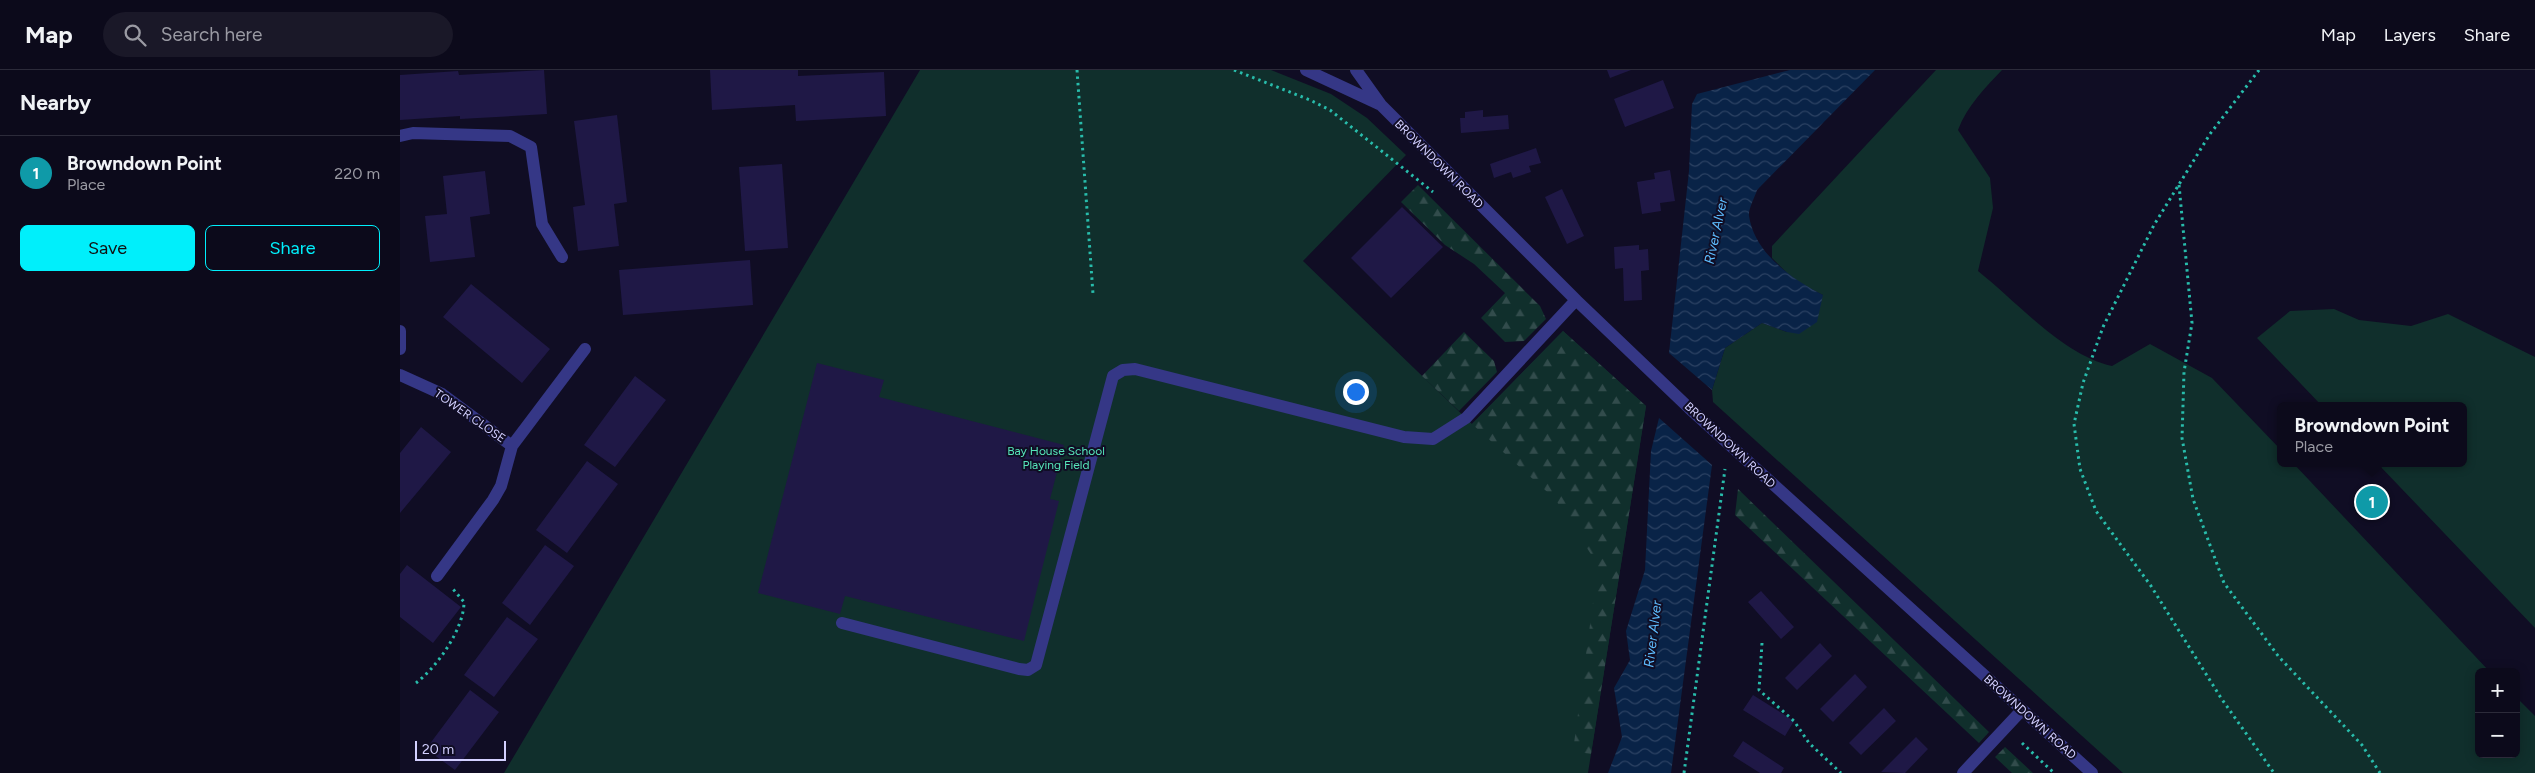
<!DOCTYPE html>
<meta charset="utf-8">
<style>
:root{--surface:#0c0a1b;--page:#1a1828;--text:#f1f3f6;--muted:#9a9aa3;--line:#2c2b3a;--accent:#00effb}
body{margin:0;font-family:Figtree,sans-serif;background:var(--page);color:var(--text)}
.controls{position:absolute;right:15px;bottom:15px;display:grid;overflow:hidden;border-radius:8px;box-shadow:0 2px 12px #0003}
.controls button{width:45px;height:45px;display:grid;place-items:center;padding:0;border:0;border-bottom:1px solid var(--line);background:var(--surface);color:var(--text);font:25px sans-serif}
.scale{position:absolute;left:15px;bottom:12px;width:91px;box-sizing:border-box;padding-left:5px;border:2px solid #d3d0ff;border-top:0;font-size:14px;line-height:18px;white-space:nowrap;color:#d3d0ff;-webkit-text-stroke:4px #100d24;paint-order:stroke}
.you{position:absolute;left:955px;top:321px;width:18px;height:18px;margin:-12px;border:4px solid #fff;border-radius:50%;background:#1a73e8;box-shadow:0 0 0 8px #1a73e833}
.badge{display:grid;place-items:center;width:32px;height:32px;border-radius:50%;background:var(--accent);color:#fff;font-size:16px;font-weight:700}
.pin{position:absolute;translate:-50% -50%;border:2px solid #fff;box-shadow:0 1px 5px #0006}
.popup{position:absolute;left:1877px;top:332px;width:190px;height:65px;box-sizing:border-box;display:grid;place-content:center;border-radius:8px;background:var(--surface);filter:drop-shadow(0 1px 4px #0005);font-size:16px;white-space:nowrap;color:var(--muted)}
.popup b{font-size:19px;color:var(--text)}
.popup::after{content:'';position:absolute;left:50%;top:100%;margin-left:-10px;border:10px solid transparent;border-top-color:var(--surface)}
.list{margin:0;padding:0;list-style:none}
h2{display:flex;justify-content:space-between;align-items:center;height:65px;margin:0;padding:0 20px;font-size:21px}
h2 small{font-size:16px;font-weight:400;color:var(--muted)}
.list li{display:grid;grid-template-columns:32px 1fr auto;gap:15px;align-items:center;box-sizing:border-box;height:75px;padding:0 20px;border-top:1px solid var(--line)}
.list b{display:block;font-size:19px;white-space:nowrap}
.list p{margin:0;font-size:16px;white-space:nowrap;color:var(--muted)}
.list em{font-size:16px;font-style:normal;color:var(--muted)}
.actions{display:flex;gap:10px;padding:15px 20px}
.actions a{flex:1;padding:11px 0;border:1px solid var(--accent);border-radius:8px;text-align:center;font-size:18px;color:var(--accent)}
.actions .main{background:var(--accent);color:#111}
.icon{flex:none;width:28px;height:28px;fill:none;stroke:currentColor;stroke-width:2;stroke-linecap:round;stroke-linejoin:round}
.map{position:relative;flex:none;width:2135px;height:703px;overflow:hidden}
header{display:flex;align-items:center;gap:30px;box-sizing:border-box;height:70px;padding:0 25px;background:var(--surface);border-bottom:1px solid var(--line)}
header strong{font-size:24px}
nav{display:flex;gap:28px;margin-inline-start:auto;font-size:18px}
.search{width:350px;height:45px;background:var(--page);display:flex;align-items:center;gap:12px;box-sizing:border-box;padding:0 18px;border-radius:28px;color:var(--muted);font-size:19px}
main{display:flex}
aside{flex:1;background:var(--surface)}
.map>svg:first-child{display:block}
</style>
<header>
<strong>Map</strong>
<div class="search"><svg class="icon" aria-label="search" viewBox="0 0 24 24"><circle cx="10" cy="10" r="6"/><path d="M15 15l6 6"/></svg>Search here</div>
<nav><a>Map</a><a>Layers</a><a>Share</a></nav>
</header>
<main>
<aside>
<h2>Nearby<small></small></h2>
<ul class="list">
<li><span class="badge" style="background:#0f9aa8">1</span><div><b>Browndown Point</b><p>Place</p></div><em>220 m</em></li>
</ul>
<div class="actions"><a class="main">Save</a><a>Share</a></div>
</aside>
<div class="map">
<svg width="2135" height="703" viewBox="0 0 2135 703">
<defs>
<pattern id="forest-firs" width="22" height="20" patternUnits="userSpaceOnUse" patternTransform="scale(1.25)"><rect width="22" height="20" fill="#102f2c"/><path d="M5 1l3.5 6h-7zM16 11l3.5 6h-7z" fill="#324c4c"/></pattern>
<pattern id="water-waves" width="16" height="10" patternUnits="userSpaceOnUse" patternTransform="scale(1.25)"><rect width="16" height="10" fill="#092347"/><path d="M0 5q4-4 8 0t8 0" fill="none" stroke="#2c4263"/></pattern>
</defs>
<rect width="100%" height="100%" fill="#100d24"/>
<path fill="#102f2c" d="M520,0H871L931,24L967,48L1006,85L903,191L1072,354L1163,261L1246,336L1188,703H104Z
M1536,0H1602C1585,18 1567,36 1558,60L1590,108L1593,138L1578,201C1617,232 1663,285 1712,296L1750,274L1812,308L1881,380V393H1893L2090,602H2079V684H2116V627L2135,646V703H1723L1313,332L1312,320L1325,278L1362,253L1387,262L1423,225L1395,211L1372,188V176Z
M1934,239L1959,250L2011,256L2048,244L2135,287V558L1977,393H2063V336H1922L1857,268L1890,241Z"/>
<path fill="url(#forest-firs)" d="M1018,115L1140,236L1146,249L1124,271L1105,272L1081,248L1105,223L1074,194L1045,175L1001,132Z
M1163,261L1246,336L1191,684L1173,681L1198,495L1155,429L1072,354Z
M1064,262L1094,291L1097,302L1059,341L1022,306Z
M1338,419L1589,662L1579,673L1335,445Z
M1605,677L1633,703H1612L1595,687Z"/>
<path fill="url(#water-waves)" d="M1390,0H1475L1357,120C1355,127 1348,139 1349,146C1355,184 1392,209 1423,225L1417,252L1399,264L1387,262L1362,253L1325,278L1312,320L1269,283L1289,101L1292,34L1297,24Z
M1259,348L1312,395L1271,703H1208L1222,667L1214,618L1230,590L1226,561L1245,500L1251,381Z"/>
<path fill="#1f1846" d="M144,0L147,44L60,49V46L0,50V5L58,1L59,5Z
M310,0H398V6L484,2L486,46L396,51L395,35L312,40Z
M1207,0H1231L1210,8Z
M1263,10L1274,38L1225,57L1214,29Z
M1083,40V47L1108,45L1109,59L1061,63L1060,48H1065V42Z
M217,45L227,132L214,134L219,176L178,181L173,137L185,135L174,51Z
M1136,78L1141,93L1129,96L1131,102L1113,108L1111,102L1094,108L1090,94Z
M382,94L388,178L345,181L339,97Z
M1270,100L1275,131L1260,133L1261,141L1242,144L1237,112L1255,109L1254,103Z
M85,101L90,144L70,147L75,187L30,192L25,146L47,144L43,106Z
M1162,119L1184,166L1167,174L1145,127Z
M1002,137L1043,177L991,228L951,188Z
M1239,175V180L1248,179L1249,200L1241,201L1242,230L1224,231L1223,198L1215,199L1214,177Z
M350,190L353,235L223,245L219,200Z
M71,214L150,279L122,313L43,247Z
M417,293L484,310L479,327L664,375L650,429L659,431L624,571L445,526L440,544L358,523Z
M235,306L266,330L215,397L184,375Z
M21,357L51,382L0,443V383Z
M187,391L218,414L167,483L136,460Z
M145,475L174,496L130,555L102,533Z
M7,495L61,537L33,573L0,547V504Z
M1361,521L1394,557L1381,569L1348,532Z
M107,547L138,569L94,627L64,605Z
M1420,573L1432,586L1397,620L1385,608Z
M1455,604L1467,617L1433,652L1420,639Z
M70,620L99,642L55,700L26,679Z
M1353,625L1394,651L1385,666L1343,640Z
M1484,638L1496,651L1461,685L1449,673Z
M1516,667L1528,679L1505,703L1481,702Z
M1343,671L1384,698L1381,703H1360L1333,686Z"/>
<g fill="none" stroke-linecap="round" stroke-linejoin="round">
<path stroke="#28bcab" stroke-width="3" stroke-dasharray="2.5 4" stroke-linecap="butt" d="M677,0L693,224
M834,0L910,30L930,40L1033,122
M1859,0L1810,64L1754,155L1703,257L1683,313L1674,354L1680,399L1696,441L1751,516L1821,628L1874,703
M1779,115L1792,253L1784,302L1782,368L1793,429L1824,513L1879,587L1962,675L1980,703
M1362,573L1359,620L1394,651L1409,673L1441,703
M16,613C37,597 64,559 64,532L53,519
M1622,673L1654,703
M1284,703L1325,399"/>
<path stroke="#353786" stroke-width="12" d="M906,0L979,34
M956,0L981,35L1176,230L1289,338L1692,703
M0,66L13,63L110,66L131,77L142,154L162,187
M0,261V279
M0,305L42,324L112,376
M37,506L93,430L101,416L112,376L185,279
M442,553L619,599L628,600L636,595L713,306L723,300L735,299L1004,367L1033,369L1066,348L1176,230
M1563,703L1622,640"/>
</g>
<g text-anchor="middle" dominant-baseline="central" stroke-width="4" stroke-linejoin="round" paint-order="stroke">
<g font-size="12" fill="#d3d0ff" stroke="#100d24">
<text transform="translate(1039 94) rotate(45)">BROWNDOWN ROAD</text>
<text transform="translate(70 346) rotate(35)">TOWER CLOSE</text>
<text transform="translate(1330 375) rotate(43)">BROWNDOWN ROAD</text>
<text transform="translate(1630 647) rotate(42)">BROWNDOWN ROAD</text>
</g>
<g font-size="12" fill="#56e6ba" stroke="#100d24">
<text x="656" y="381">Bay House School<tspan x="656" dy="14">Playing Field</tspan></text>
</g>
<g font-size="14" font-style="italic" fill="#5ebdff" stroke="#100d24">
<text transform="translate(1316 161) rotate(-78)">River Alver</text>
<text transform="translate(1253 564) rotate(-83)">River Alver</text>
</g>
</g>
</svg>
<div class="controls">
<button>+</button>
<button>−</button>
</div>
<div class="scale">20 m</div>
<div class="you"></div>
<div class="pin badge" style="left:1972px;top:432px;background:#0f9aa8">1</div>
<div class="popup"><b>Browndown Point</b>Place</div>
</div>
</main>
